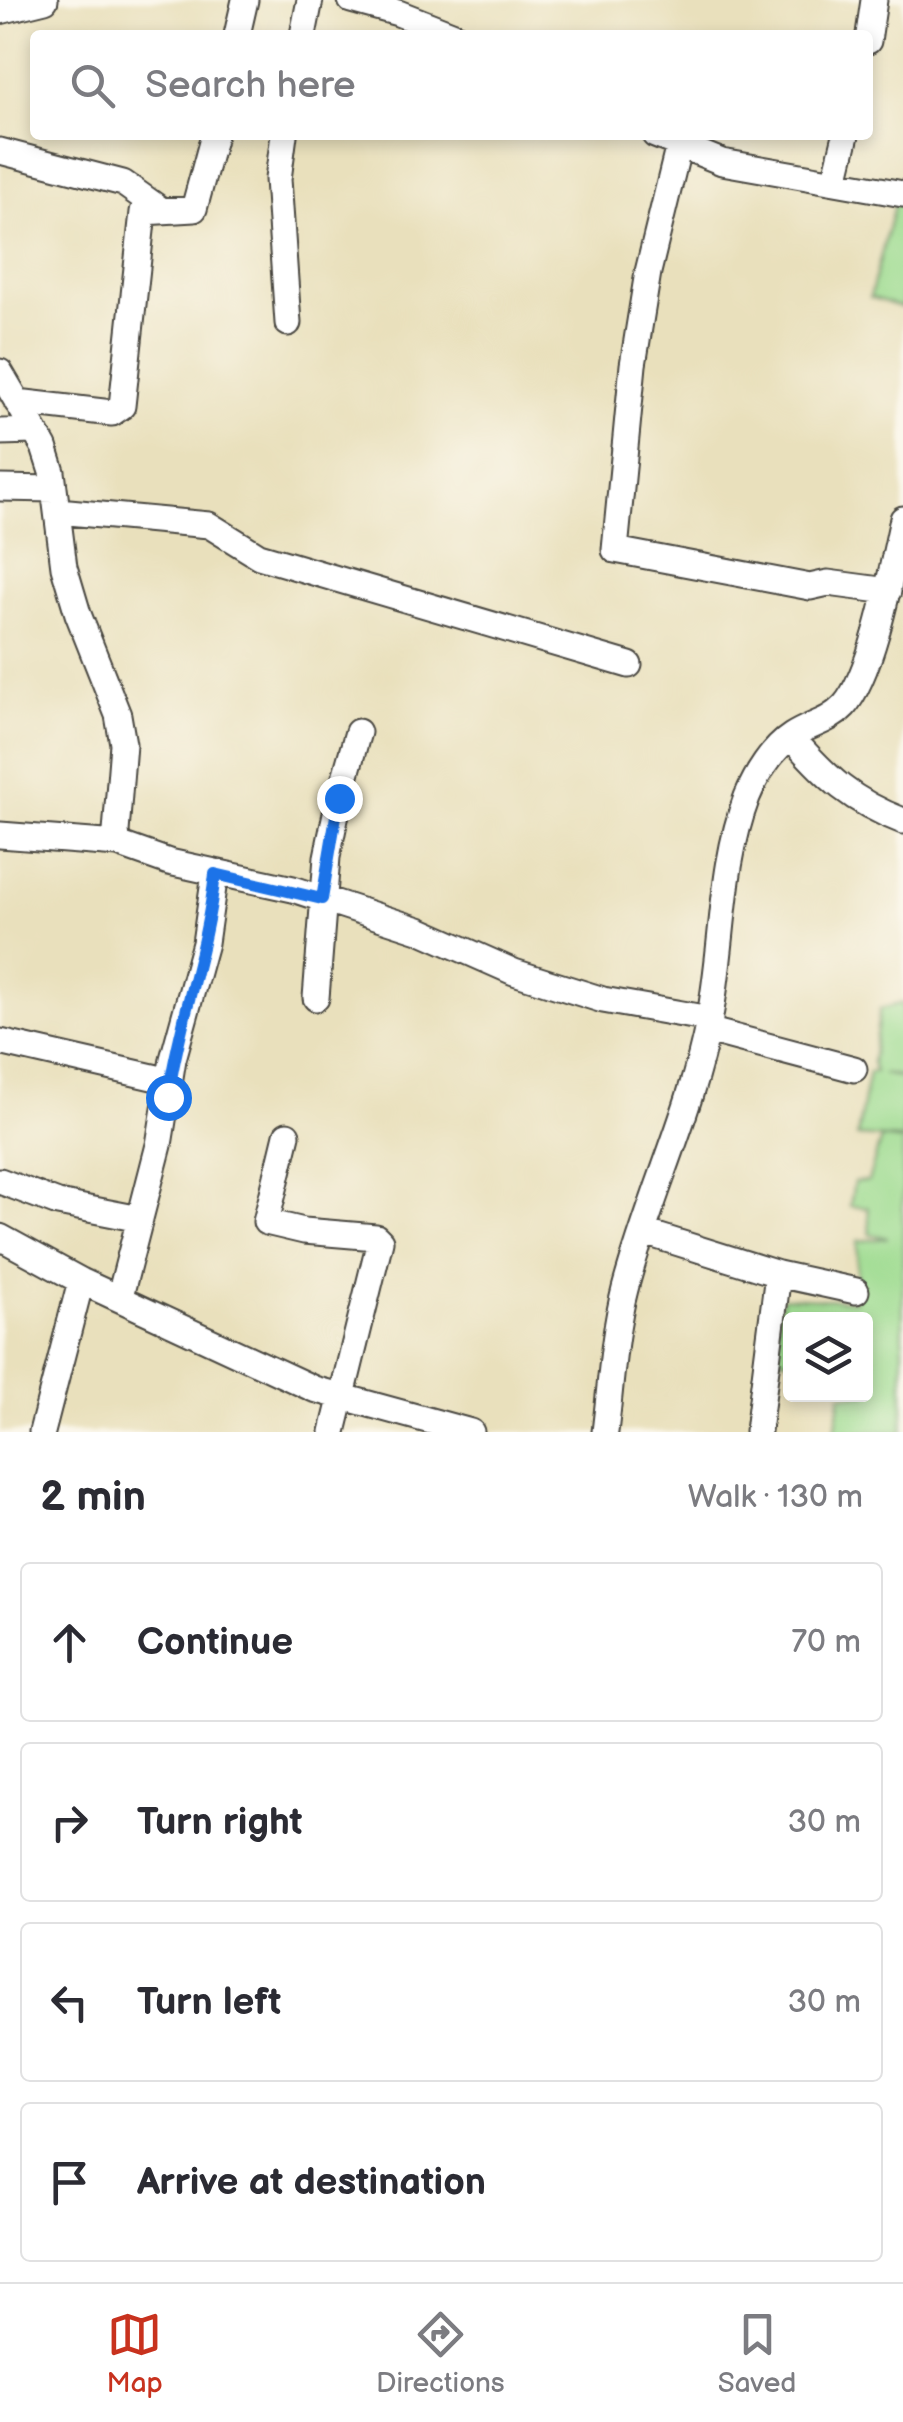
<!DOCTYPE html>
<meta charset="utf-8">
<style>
:root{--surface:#fff;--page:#f2f2f3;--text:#2b2b33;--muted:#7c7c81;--line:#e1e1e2;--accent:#c8321e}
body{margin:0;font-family:"Balsamiq Sans",sans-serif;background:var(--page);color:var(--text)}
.controls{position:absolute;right:30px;bottom:30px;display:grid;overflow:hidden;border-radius:10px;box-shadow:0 5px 15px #0003}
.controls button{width:90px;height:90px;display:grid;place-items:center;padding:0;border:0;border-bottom:2px solid var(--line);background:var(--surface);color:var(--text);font:50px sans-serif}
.stop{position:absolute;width:30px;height:30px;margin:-22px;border:8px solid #1a73e8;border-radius:50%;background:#fff}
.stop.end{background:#1a73e8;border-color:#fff;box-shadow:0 2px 10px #0008}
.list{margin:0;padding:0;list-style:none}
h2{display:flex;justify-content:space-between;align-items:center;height:130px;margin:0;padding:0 40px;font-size:42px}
h2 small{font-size:32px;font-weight:400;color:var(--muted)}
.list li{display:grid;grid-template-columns:65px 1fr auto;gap:30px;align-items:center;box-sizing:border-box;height:160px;margin:0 20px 20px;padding:0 20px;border:2px solid var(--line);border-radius:10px}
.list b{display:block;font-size:38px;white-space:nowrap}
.list em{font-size:32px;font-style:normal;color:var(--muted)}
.icon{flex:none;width:55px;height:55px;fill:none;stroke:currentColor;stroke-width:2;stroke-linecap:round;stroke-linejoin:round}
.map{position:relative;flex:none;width:903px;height:1432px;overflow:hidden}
.search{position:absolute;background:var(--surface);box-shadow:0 5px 15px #0003;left:30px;right:30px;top:30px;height:110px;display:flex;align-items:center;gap:25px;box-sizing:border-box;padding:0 35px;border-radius:10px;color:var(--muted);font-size:38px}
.sheet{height:850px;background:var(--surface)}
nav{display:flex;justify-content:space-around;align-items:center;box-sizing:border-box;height:140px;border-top:2px solid var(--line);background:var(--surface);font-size:28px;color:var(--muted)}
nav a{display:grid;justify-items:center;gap:5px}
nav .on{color:var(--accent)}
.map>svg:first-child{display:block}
</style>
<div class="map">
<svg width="903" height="1432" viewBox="0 0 903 1432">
<rect width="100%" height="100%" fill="#fbf7ec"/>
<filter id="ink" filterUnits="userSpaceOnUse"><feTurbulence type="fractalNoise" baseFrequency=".01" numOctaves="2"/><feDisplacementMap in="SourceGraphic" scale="20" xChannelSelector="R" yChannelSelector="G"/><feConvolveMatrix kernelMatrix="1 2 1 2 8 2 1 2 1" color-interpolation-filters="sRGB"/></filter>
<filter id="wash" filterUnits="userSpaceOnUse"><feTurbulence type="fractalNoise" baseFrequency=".0048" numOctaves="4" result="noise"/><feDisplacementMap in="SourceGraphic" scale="40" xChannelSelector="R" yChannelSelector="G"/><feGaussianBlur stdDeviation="2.25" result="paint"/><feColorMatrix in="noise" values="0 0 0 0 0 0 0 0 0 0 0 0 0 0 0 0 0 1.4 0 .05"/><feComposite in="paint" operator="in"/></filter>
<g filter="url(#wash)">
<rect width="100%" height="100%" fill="#e9e0bc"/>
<path fill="#9fdc91" stroke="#65845e" stroke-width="2.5" d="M895,202L903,205V308L870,297Z
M903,1003V1076L883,1074L903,1078V1139L857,1136L869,1072H875L872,1062L880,1009Z
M881,1138L903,1141V1432H835L841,1395L866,1394V1320H790V1360L773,1357L782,1297L855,1301L858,1241L888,1238L870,1234L868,1208L850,1206L854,1182L868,1181Z"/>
</g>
<g filter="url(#ink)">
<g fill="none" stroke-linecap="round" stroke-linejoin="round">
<defs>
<path id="minor" d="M351,0L398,13L454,35
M0,11L45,0
M237,35L245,0
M303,35L310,0
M868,41L874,0
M284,135L278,179L288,323
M655,135L722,162L903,194
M679,145L648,272L633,365L615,550L810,587L828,583L888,591
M0,151L123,183L161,210
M835,181L846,135
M0,372L44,447L52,472L64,567L78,614L118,715L123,744L116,832L118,844L169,862L293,889L419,930L514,972L603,1000L710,1019
M17,402L112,413L122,406L143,212L194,209L214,135
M0,432L34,431
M0,488L54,489
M58,511L209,525L259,556L629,665
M791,737C827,778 851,801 903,821
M0,835L118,844
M316,998L327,857L339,799L358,732
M707,1030L854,1069
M0,1042L170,1081
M287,1135L266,1222L304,1231L376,1237L380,1241L333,1432
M0,1181L58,1203L140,1219
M644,1232L778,1274L856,1291
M0,1237L81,1281L314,1389L471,1432
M120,1296L159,1145L173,1059L205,943L215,874
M758,1431L778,1274
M42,1432L81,1281
M605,1432C611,1385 613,1335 625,1289C649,1198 691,1113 709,1021C724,947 720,868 747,797C756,775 772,749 792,736C810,724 828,723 844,706C873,674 893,564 903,519"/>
</defs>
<use href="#minor" stroke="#484641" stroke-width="29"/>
<use href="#minor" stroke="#fff" stroke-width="25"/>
</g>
</g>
<g fill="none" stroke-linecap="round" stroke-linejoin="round" filter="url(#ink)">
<path stroke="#1a73e8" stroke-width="12" d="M168,1097C179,1021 207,950 215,874L322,899L339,798"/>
</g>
</svg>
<div class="controls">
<button><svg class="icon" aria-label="layers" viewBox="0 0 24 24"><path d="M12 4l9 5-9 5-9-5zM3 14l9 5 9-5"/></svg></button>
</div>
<div class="stop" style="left:168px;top:1097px"></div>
<div class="stop end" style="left:339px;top:798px"></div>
<div class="search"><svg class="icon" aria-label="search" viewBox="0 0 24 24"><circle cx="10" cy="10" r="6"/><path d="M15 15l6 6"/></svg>Search here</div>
</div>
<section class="sheet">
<h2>2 min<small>Walk · 130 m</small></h2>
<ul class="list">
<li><svg class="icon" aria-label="ahead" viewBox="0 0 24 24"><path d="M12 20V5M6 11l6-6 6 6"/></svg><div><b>Continue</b></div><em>70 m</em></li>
<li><svg class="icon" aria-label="right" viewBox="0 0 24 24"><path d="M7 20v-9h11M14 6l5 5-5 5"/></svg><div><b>Turn right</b></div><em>30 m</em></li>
<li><svg class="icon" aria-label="left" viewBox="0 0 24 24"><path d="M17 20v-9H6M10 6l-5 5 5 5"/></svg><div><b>Turn left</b></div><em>30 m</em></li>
<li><svg class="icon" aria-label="arrive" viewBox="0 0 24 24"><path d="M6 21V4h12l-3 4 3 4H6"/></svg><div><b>Arrive at destination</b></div></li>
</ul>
</section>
<nav>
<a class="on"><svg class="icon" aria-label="map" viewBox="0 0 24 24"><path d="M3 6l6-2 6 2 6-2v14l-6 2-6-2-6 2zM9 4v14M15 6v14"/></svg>Map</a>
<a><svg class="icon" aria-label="directions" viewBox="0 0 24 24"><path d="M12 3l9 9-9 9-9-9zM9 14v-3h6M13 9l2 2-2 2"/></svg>Directions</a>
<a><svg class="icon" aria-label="saved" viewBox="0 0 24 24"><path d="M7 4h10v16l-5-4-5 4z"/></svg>Saved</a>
</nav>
